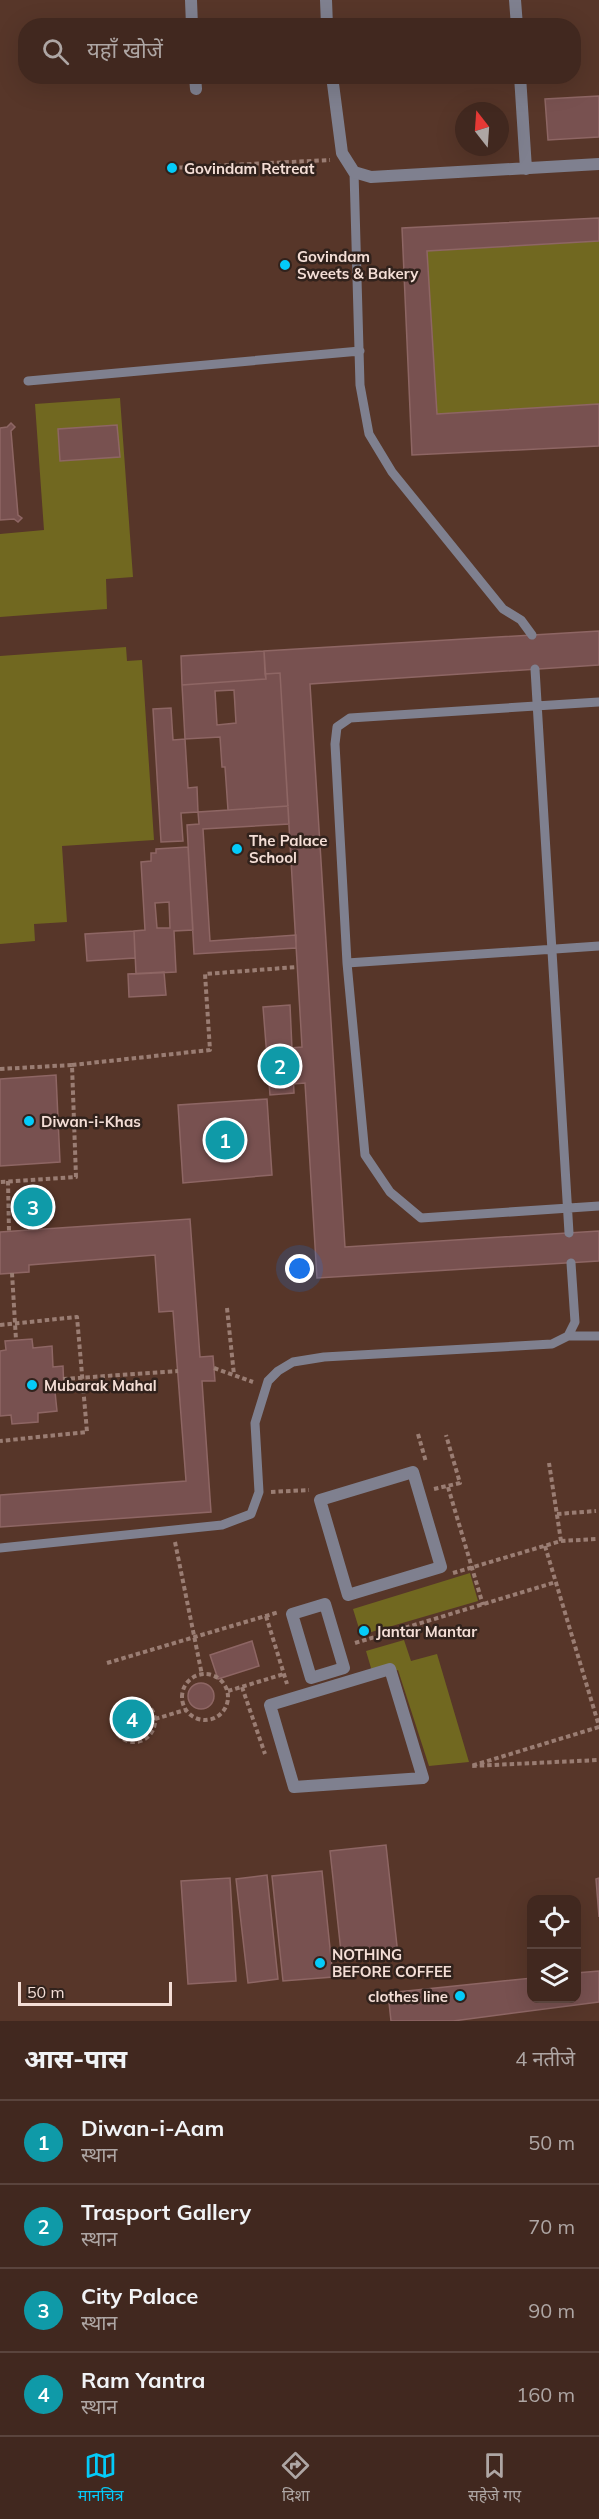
<!DOCTYPE html>
<html lang="hi">
<meta charset="utf-8">
<style>
:root{--surface:#41281f;--page:#483028;--text:#f1f3f6;--muted:#aea6a4;--line:#5a443d;--accent:#04cbf9}
body{margin:0;font-family:Mulish,"Noto Sans Devanagari",sans-serif;background:var(--page);color:var(--text)}
.controls{position:absolute;right:18px;bottom:18px;display:grid;overflow:hidden;border-radius:12px;box-shadow:0 6px 24px #0002}
.controls button{width:54px;height:54px;display:grid;place-items:center;padding:0;border:0;border-bottom:2px solid var(--line);background:var(--surface);color:var(--text);font:30px sans-serif}
.compass{position:absolute;left:455px;top:102px;width:54px;height:54px;border-radius:50%;background:var(--surface);box-shadow:0 6px 24px #0002;rotate:343deg}
.scale{position:absolute;left:18px;bottom:15px;width:154px;box-sizing:border-box;padding-left:6px;border:3px solid #f4ded6;border-top:0;font-size:16px;line-height:21px;white-space:nowrap;color:#f4ded6;-webkit-text-stroke:4px #31221c;paint-order:stroke}
.you{position:absolute;left:300px;top:1269px;width:21px;height:21px;margin:-15px;border:4px solid #fff;border-radius:50%;background:#1a73e8;box-shadow:0 0 0 9px #1a73e833}
.badge{display:grid;place-items:center;width:39px;height:39px;border-radius:50%;background:var(--accent);color:#fff;font-size:20px;font-weight:700}
.pin{position:absolute;translate:-50% -50%;border:3px solid #fff;box-shadow:0 2px 6px #0006}
.list{margin:0;padding:0;list-style:none}
h2{display:flex;justify-content:space-between;align-items:center;height:78px;margin:0;padding:0 24px;font-size:26px}
h2 small{font-size:20px;font-weight:400;color:var(--muted)}
.list li{display:grid;grid-template-columns:39px 1fr auto;gap:18px;align-items:center;box-sizing:border-box;height:84px;padding:0 24px;border-top:2px solid var(--line)}
.list b{display:block;font-size:22px;white-space:nowrap}
.list p{margin:0;font-size:20px;white-space:nowrap;color:var(--muted)}
.list em{font-size:20px;font-style:normal;color:var(--muted)}
.icon{flex:none;width:33px;height:33px;fill:none;stroke:currentColor;stroke-width:2;stroke-linecap:round;stroke-linejoin:round}
.map{position:relative;flex:none;width:599px;height:2021px;overflow:hidden}
.search{position:absolute;background:var(--surface);box-shadow:0 6px 24px #0002;left:18px;right:18px;top:18px;height:66px;display:flex;align-items:center;gap:15px;box-sizing:border-box;padding:0 21px;border-radius:24px;color:var(--muted);font-size:22px}
.sheet{height:414px;background:var(--surface)}
nav{display:flex;justify-content:space-around;align-items:center;box-sizing:border-box;height:84px;border-top:2px solid var(--line);background:var(--surface);font-size:16px;color:var(--muted)}
nav a{display:grid;justify-items:center;gap:3px}
nav .on{color:var(--accent)}
.map>svg:first-child{display:block}
</style>
<div class="map">
<svg width="599" height="2021" viewBox="0 0 599 2021">
<rect width="100%" height="100%" fill="#573629"/>
<path fill="#716820" d="M599,241V404L437,414L427,251Z
M120,398L133,577L106,579L107,609L0,617V534L44,530L35,404Z
M126,647L127,661L142,660L154,840L62,846L67,922L34,924L35,941L0,944V656Z
M470,1573L478,1601L361,1635L353,1609Z
M404,1640L411,1661L437,1654L469,1762L429,1766L398,1670L374,1678L366,1651Z"/>
<path fill="#785150" stroke="#8e6664" stroke-width="1.5" fill-rule="evenodd" d="M599,96V137L548,140L545,99Z
M599,218V241L427,251L437,414L599,404V446L412,455L402,228Z
M11,423L15,427L11,431L18,515L22,518L18,522L14,519L0,520V428L7,427Z
M117,425L120,457L60,461L58,429Z
M599,631V665L310,684L345,1247L599,1231V1261L317,1278L305,1083L293,1084L291,1048L302,1047L280,673L265,674L264,651Z
M264,651L266,679L182,685L181,656Z
M280,673L288,806L228,810L225,767H222L220,737L185,739L182,685L266,679L265,674ZM234,690L236,723L217,725L215,691Z
M171,708L173,740L185,739L188,788L197,787L198,812L181,813L183,841L161,842L153,709Z
M288,806L289,824L203,829L210,941L296,935V948L194,954L187,825L199,824L198,812Z
M188,847L193,930L174,931L176,972L136,974L134,931L145,930L141,862L151,861V853H156V849ZM169,902L170,928H157L155,903Z
M134,931L135,958L87,961L85,934Z
M164,972L166,995L129,997L128,974Z
M290,1005L294,1093L270,1095L263,1007Z
M56,1075L60,1162L0,1166V1079Z
M267,1099L272,1175L183,1183L178,1105Z
M190,1219L200,1357L213,1356L215,1381H202L211,1512L0,1527V1495L186,1481L173,1311L159,1312L155,1255L29,1265V1272L0,1274V1232Z
M32,1339L33,1348L52,1346L53,1367L63,1366L64,1391L55,1392L57,1411L38,1413V1422L12,1424L11,1415L0,1416V1351L6,1350L5,1341Z
M252,1641L259,1666L218,1679L210,1655Z
M188 1696a13 13 0 1 1 26 0a13 13 0 1 1-26 0Z
M119 1718a13 13 0 1 1 26 0a13 13 0 1 1-26 0Z
M386,1845L398,1955L342,1961L330,1851Z
M322,1871L333,1977L283,1981L272,1876Z
M267,1875L278,1979L248,1983L236,1879Z
M230,1878L236,1981L188,1984L181,1881Z
M599,1878V1917L596,1879Z
M599,1971V2002L453,2021H391L388,1993L532,1978V1998H576V1973Z"/>
<g fill="none" stroke-linecap="round" stroke-linejoin="round">
<path stroke="#9a7d73" stroke-width="4" stroke-dasharray="4.5 3" stroke-linecap="butt" d="M172,168L330,160
M72,1065L210,1050L205,974L297,967
M0,1069L72,1065L76,1177L0,1182
M8,1181L9,1231
M12,1273L16,1340
M227,1308L234,1375
M0,1325L77,1317L87,1432L0,1441
M214,1368L253,1382
M63,1379L178,1371
M418,1434L426,1462
M448,1487L483,1605
M434,1489L460,1483L446,1435
M271,1492L309,1490
M557,1514L596,1511
M561,1541L596,1539
M175,1542L202,1675
M545,1546L599,1726
M453,1573L561,1541L549,1463
M266,1616L287,1684
M355,1643L556,1582
M107,1663L279,1612
M182 1697a23 23 0 1 1 46 0a23 23 0 1 1-46 0Z
M242,1687L265,1754
M228,1691L284,1674
M113 1721a21 21 0 1 1 42 0a21 21 0 1 1-42 0Z
M155,1719L185,1710
M599,1727L471,1766L599,1760"/>
<path stroke="#7f808f" stroke-width="9" d="M354,172L360,385L369,434L392,472L503,609L521,620L532,635
M28,381L360,351
M535,669L569,1233
M599,702L350,718L337,727L335,744L347,963L365,1155L390,1192L421,1218L599,1206
M347,963L599,946
M568,1336H599
M0,1548L222,1525L251,1514L259,1492L255,1423L268,1381L278,1371L293,1362L324,1357L552,1344L568,1336L575,1322L571,1263"/>
<path stroke="#7f808f" stroke-width="12" d="M191,0L192,26
M326,0L327,26
M515,0L517,26
M195,76L196,89
M332,76L342,153L354,172L371,177L599,164
M520,76L526,169
M413,1472L441,1567L348,1595L320,1500Z
M325,1604L344,1668L311,1678L292,1614Z
M390,1669L423,1778L294,1787L270,1705Z"/>
</g>
<g fill="#04cbf9" stroke="#31221c" stroke-width="2">
<circle cx="172" cy="168" r="6"/>
<circle cx="285" cy="265" r="6"/>
<circle cx="237" cy="849" r="6"/>
<circle cx="29" cy="1121" r="6"/>
<circle cx="32" cy="1385" r="6"/>
<circle cx="364" cy="1631" r="6"/>
<circle cx="320" cy="1963" r="6"/>
<circle cx="460" cy="1996" r="6"/>
</g>
<g text-anchor="middle" dominant-baseline="central" stroke-width="5" stroke-linejoin="round" paint-order="stroke">
<g font-size="15" font-weight="bold" fill="#f4ded6" stroke="#31221c" text-anchor="start">
<text x="184" y="168">Govindam Retreat</text>
<text x="297" y="256">Govindam<tspan x="297" dy="17">Sweets &amp; Bakery</tspan></text>
<text x="249" y="840">The Palace<tspan x="249" dy="17">School</tspan></text>
<text x="41" y="1121">Diwan-i-Khas</text>
<text x="44" y="1385">Mubarak Mahal</text>
<text x="376" y="1631">Jantar Mantar</text>
<text x="332" y="1954">NOTHING<tspan x="332" dy="17">BEFORE COFFEE</tspan></text>
<text x="448" y="1996" text-anchor="end">clothes line</text>
</g>
</g>
</svg>
<div class="controls">
<button><svg class="icon" aria-label="locate" viewBox="0 0 24 24"><circle cx="12" cy="12" r="6"/><path d="M12 2v4M12 18v4M2 12h4M18 12h4"/></svg></button>
<button><svg class="icon" aria-label="layers" viewBox="0 0 24 24"><path d="M12 4l9 5-9 5-9-5zM3 14l9 5 9-5"/></svg></button>
</div>
<svg class="compass" viewBox="-18 -18 36 36"><path d="M0-13l5 13h-10z" fill="#e53935"/><path d="M0 13l5-13h-10z" fill="#aea6a4"/></svg>
<div class="scale">50 m</div>
<div class="you"></div>
<div class="pin badge" style="left:225px;top:1140px;background:#0f9aa8">1</div>
<div class="pin badge" style="left:280px;top:1066px;background:#0f9aa8">2</div>
<div class="pin badge" style="left:33px;top:1207px;background:#0f9aa8">3</div>
<div class="pin badge" style="left:132px;top:1719px;background:#0f9aa8">4</div>
<div class="search"><svg class="icon" aria-label="search" viewBox="0 0 24 24"><circle cx="10" cy="10" r="6"/><path d="M15 15l6 6"/></svg>यहाँ खोजें</div>
</div>
<section class="sheet">
<h2>आस-पास<small>4 नतीजे</small></h2>
<ul class="list">
<li><span class="badge" style="background:#0f9aa8">1</span><div><b>Diwan-i-Aam</b><p>स्थान</p></div><em>50 m</em></li>
<li><span class="badge" style="background:#0f9aa8">2</span><div><b>Trasport Gallery</b><p>स्थान</p></div><em>70 m</em></li>
<li><span class="badge" style="background:#0f9aa8">3</span><div><b>City Palace</b><p>स्थान</p></div><em>90 m</em></li>
<li><span class="badge" style="background:#0f9aa8">4</span><div><b>Ram Yantra</b><p>स्थान</p></div><em>160 m</em></li>
</ul>
</section>
<nav>
<a class="on"><svg class="icon" aria-label="map" viewBox="0 0 24 24"><path d="M3 6l6-2 6 2 6-2v14l-6 2-6-2-6 2zM9 4v14M15 6v14"/></svg>मानचित्र</a>
<a><svg class="icon" aria-label="directions" viewBox="0 0 24 24"><path d="M12 3l9 9-9 9-9-9zM9 14v-3h6M13 9l2 2-2 2"/></svg>दिशा</a>
<a><svg class="icon" aria-label="saved" viewBox="0 0 24 24"><path d="M7 4h10v16l-5-4-5 4z"/></svg>सहेजे गए</a>
</nav>
